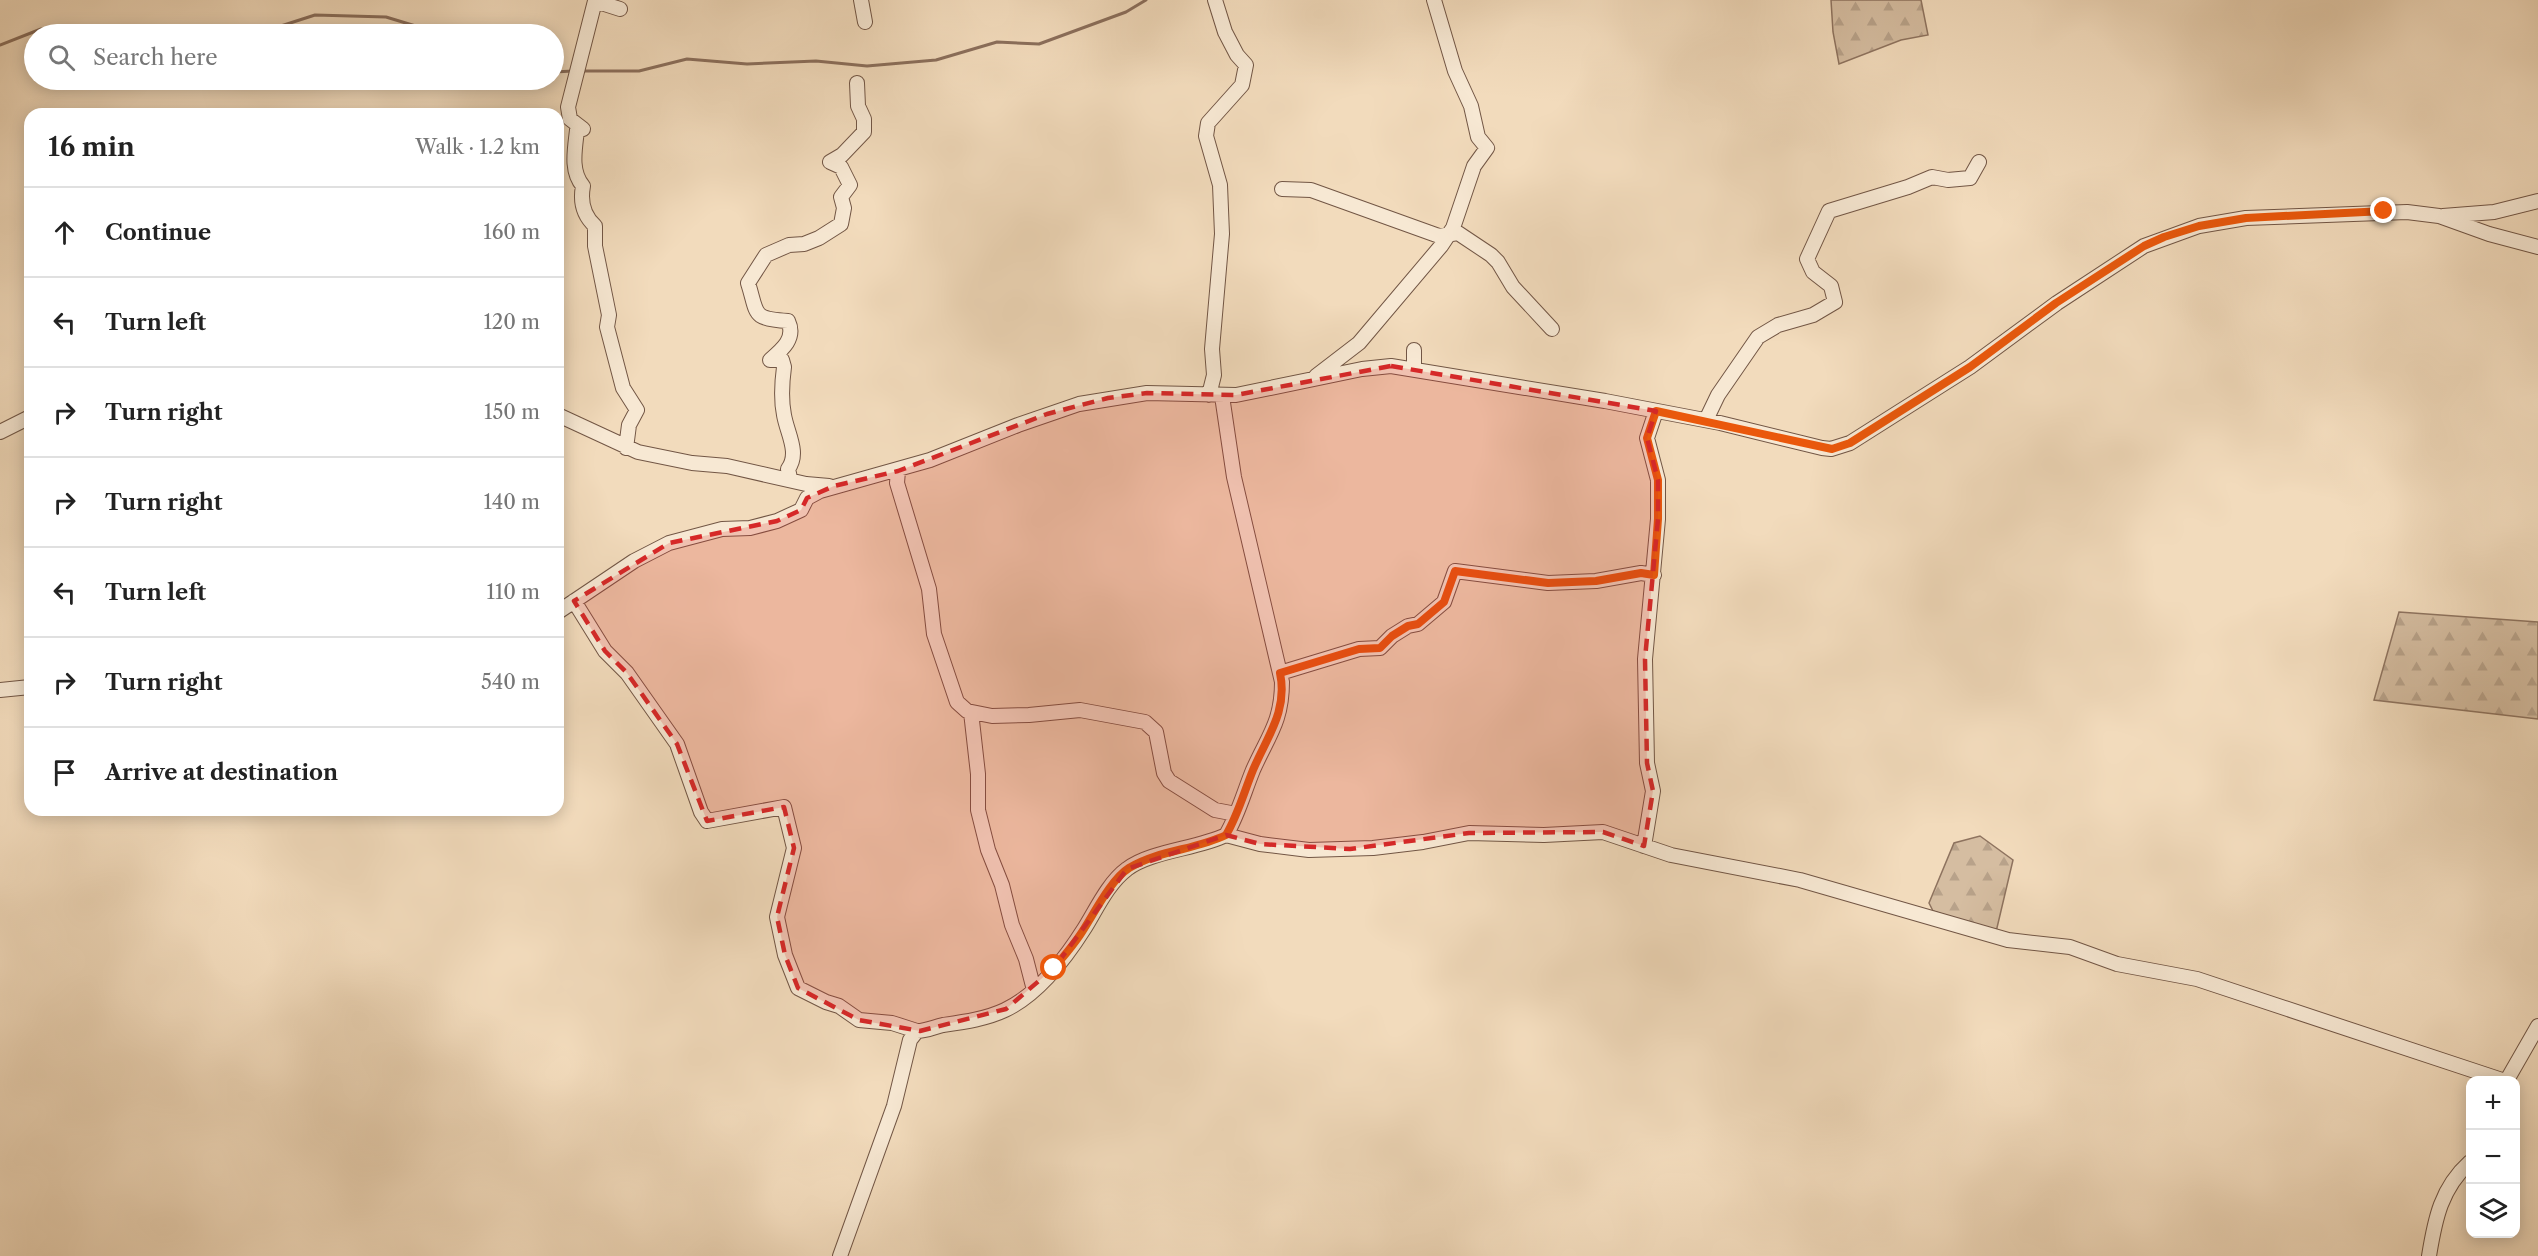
<!DOCTYPE html>
<meta charset="utf-8">
<style>
:root{--surface:#fff;--page:#f6f6f6;--text:#222;--muted:#767676;--line:#e0e0e0}
body{margin:0;font-family:"Libre Caslon Text",serif;background:var(--page);color:var(--text)}
.controls{position:absolute;right:18px;bottom:18px;display:grid;overflow:hidden;border-radius:12px;box-shadow:0 3px 15px #0003}
.controls button{width:54px;height:54px;display:grid;place-items:center;padding:0;border:0;border-bottom:2px solid var(--line);background:var(--surface);color:var(--text);font:30px sans-serif}
.stop{position:absolute;width:18px;height:18px;margin:-14px;border:4px solid #ea580c;border-radius:50%;background:#fff}
.stop.end{background:#ea580c;border-color:#fff;box-shadow:0 2px 6px #0008}
.list{margin:0;padding:0;list-style:none}
h2{display:flex;justify-content:space-between;align-items:center;height:78px;margin:0;padding:0 24px;font-size:26px}
h2 small{font-size:20px;font-weight:400;color:var(--muted)}
.list li{display:grid;grid-template-columns:39px 1fr auto;gap:18px;align-items:center;box-sizing:border-box;height:90px;padding:0 24px;border-top:2px solid var(--line)}
.list b{display:block;font-size:22px;white-space:nowrap}
.list em{font-size:20px;font-style:normal;color:var(--muted)}
.icon{flex:none;width:33px;height:33px;fill:none;stroke:currentColor;stroke-width:2;stroke-linecap:round;stroke-linejoin:round}
.map{position:relative;flex:none;width:2538px;height:1256px;overflow:hidden}
.search{position:absolute;background:var(--surface);box-shadow:0 3px 15px #0003;left:24px;top:24px;width:540px;height:66px;display:flex;align-items:center;gap:15px;box-sizing:border-box;padding:0 21px;border-radius:33px;color:var(--muted);font-size:22px}
.panel{position:absolute;background:var(--surface);box-shadow:0 3px 15px #0003;left:24px;top:108px;width:540px;height:708px;border-radius:18px}
.map>svg:first-child{display:block}
</style>
<div class="map">
<svg width="2538" height="1256" viewBox="0 0 2538 1256">
<defs>
<pattern id="forest-firs" width="22" height="20" patternUnits="userSpaceOnUse" patternTransform="scale(1.5)"><rect width="22" height="20" fill="#d5bda1"/><path d="M5 1l3.5 6h-7zM16 11l3.5 6h-7z" fill="#b8a28a"/></pattern>
</defs>
<rect width="100%" height="100%" fill="#f2dbbc"/>
<filter id="stains"><feTurbulence type="fractalNoise" baseFrequency=".00333" numOctaves="4"/><feColorMatrix values="0 0 0 0 .2 0 0 0 0 .09 0 0 0 0 .02 0 0 0 .5 -.17"/></filter>
<radialGradient id="worn" r=".72"><stop offset=".6" stop-color="#630" stop-opacity="0"/><stop offset="1" stop-color="#630" stop-opacity=".3"/></radialGradient>
<path fill="url(#forest-firs)" stroke="#8e735f" stroke-width="1.5" d="M1831,0H1921L1928,35L1901,40L1839,64L1833,32Z
M2399,612L2538,622V719L2374,700Z
M1980,836L2013,860L1996,932L1933,911L1929,903L1954,843Z"/>
<g fill="none" stroke-linecap="round" stroke-linejoin="round">
<path stroke="#8b6f5c" stroke-width="3" d="M256,34L315,15L386,17L442,34
M0,45L41,29L78,34
M583,71H639L687,59L747,64L816,61L867,66L936,60L997,42L1039,44L1126,12L1146,0
M554,72L573,71"/>
<defs>
<path id="minor" d="M861,0L865,22
M620,9L595,1L568,107L570,119L583,129L577,130C575,149 570,171 583,186C580,202 584,216 595,226V246L609,315L607,327L623,388L637,410L629,425L626,448
M1282,189L1311,190L1439,236L1458,233L1491,255L1498,262L1513,287L1552,329
M2443,216L2494,212L2538,201
M1414,350V369
M1316,376L1359,343L1441,246L1453,228L1474,166L1487,148L1478,137L1471,106L1455,71L1434,0
M1209,395L1214,375L1212,349L1222,234L1220,185L1206,136L1208,123L1242,85L1246,65L1237,55L1225,32L1215,0
M558,415L638,452L692,463L727,466L806,484L829,486
M1706,420L1718,395L1758,337L1778,325L1813,315L1835,302L1831,286L1813,272L1807,259L1829,211L1908,187L1932,177L1948,180L1970,178L1979,162
M0,432L30,417
M898,471L897,483L929,589L934,634L957,702L967,711L992,716L1029,715L1080,710L1145,722L1156,732L1164,773L1169,781L1215,810L1236,814
M790,478L788,469C800,453 787,433 784,415C781,400 782,382 784,367L782,360H770C783,349 796,338 788,321C751,319 758,314 748,283L766,255L789,245L804,244L819,238L841,224L844,208L841,197L850,185L841,167L830,162L842,155L864,132V119L858,106L857,83
M574,601L605,651L627,673L677,744L701,812L707,821L784,807L794,848L777,917L785,955L798,988L826,1002L839,1006L859,1020L892,1023L917,1031
M558,612L634,561L669,543L722,529L750,528L777,521L801,510L807,498L820,491L930,460L1018,425L1079,404L1147,393L1236,395L1362,369L1391,366L1605,401L1720,423L1822,448L1831,449L1850,443L1970,367L2057,303L2144,246L2199,226L2246,218L2407,212L2439,216L2489,234L2538,247
M1280,673L1359,649L1380,648L1392,636L1408,626L1418,624L1444,602L1455,571L1548,583L1596,581L1641,573L1654,575
M0,690L30,687
M971,712L978,774V810L988,850L1002,885L1012,925L1026,959L1034,990
M1226,835L1260,844L1309,850L1373,848L1423,842L1469,833L1544,835L1603,832L1671,855L1800,880L2008,940L2070,947L2117,964L2197,979L2502,1080
M1644,846L1653,791L1647,763L1645,659L1658,519V480L1647,438L1656,411
M2507,1080L2538,1026
M840,1256L894,1106L910,1040L917,1031C926,1031 934,1027 943,1025C964,1022 986,1019 1005,1010C1039,994 1065,959 1084,929C1096,910 1108,883 1127,869C1150,851 1197,849 1226,835C1238,815 1244,792 1253,770C1268,736 1282,722 1282,682L1234,477L1222,396
M2429,1256C2435,1219 2441,1188 2470,1162"/>
</defs>
<use href="#minor" stroke="#725645" stroke-width="16"/>
<use href="#minor" stroke="#f7e8d3" stroke-width="14"/>
</g>
<g fill="none" stroke-linecap="round" stroke-linejoin="round">
<path stroke="#ea580c" stroke-width="8" d="M1054,968C1063,957 1072,947 1080,935C1093,916 1110,880 1129,868C1159,850 1195,850 1226,835C1238,815 1244,792 1253,770C1267,737 1288,711 1280,673L1359,649L1380,648L1392,636L1408,626L1418,624L1444,602L1455,571L1548,583L1596,581L1641,573L1654,575L1658,519V480L1647,438L1656,411L1832,449L1850,443L1970,367L2056,303L2144,246L2164,237L2199,226L2246,218L2384,211"/>
</g>
<path fill="#d62828" fill-opacity="0.2" stroke="#d62828" stroke-width="4.5" stroke-dasharray="12 8" stroke-linejoin="round" d="M1391,366L1656,411L1647,438L1658,480V519L1645,659L1647,763L1653,791L1644,846L1603,832L1469,833L1350,849L1260,844L1226,835L1127,869L1054,968L1006,1009L920,1031L859,1020L798,988L785,955L777,917L794,848L784,807L707,821L677,744L627,673L605,651L574,601L669,543L777,521L801,510L807,498L834,486L898,471L1047,414L1108,398L1147,393L1236,395Z"/>
<rect width="100%" height="100%" filter="url(#stains)"/>
<rect width="100%" height="100%" fill="url(#worn)"/>
</svg>
<div class="controls">
<button>+</button>
<button>−</button>
<button><svg class="icon" aria-label="layers" viewBox="0 0 24 24"><path d="M12 4l9 5-9 5-9-5zM3 14l9 5 9-5"/></svg></button>
</div>
<div class="stop" style="left:1054px;top:968px"></div>
<div class="stop end" style="left:2384px;top:211px"></div>
<div class="search"><svg class="icon" aria-label="search" viewBox="0 0 24 24"><circle cx="10" cy="10" r="6"/><path d="M15 15l6 6"/></svg>Search here</div>
<section class="panel">
<h2>16 min<small>Walk · 1.2 km</small></h2>
<ul class="list">
<li><svg class="icon" aria-label="ahead" viewBox="0 0 24 24"><path d="M12 20V5M6 11l6-6 6 6"/></svg><div><b>Continue</b></div><em>160 m</em></li>
<li><svg class="icon" aria-label="left" viewBox="0 0 24 24"><path d="M17 20v-9H6M10 6l-5 5 5 5"/></svg><div><b>Turn left</b></div><em>120 m</em></li>
<li><svg class="icon" aria-label="right" viewBox="0 0 24 24"><path d="M7 20v-9h11M14 6l5 5-5 5"/></svg><div><b>Turn right</b></div><em>150 m</em></li>
<li><svg class="icon" aria-label="right" viewBox="0 0 24 24"><path d="M7 20v-9h11M14 6l5 5-5 5"/></svg><div><b>Turn right</b></div><em>140 m</em></li>
<li><svg class="icon" aria-label="left" viewBox="0 0 24 24"><path d="M17 20v-9H6M10 6l-5 5 5 5"/></svg><div><b>Turn left</b></div><em>110 m</em></li>
<li><svg class="icon" aria-label="right" viewBox="0 0 24 24"><path d="M7 20v-9h11M14 6l5 5-5 5"/></svg><div><b>Turn right</b></div><em>540 m</em></li>
<li><svg class="icon" aria-label="arrive" viewBox="0 0 24 24"><path d="M6 21V4h12l-3 4 3 4H6"/></svg><div><b>Arrive at destination</b></div></li>
</ul>
</section>
</div>
